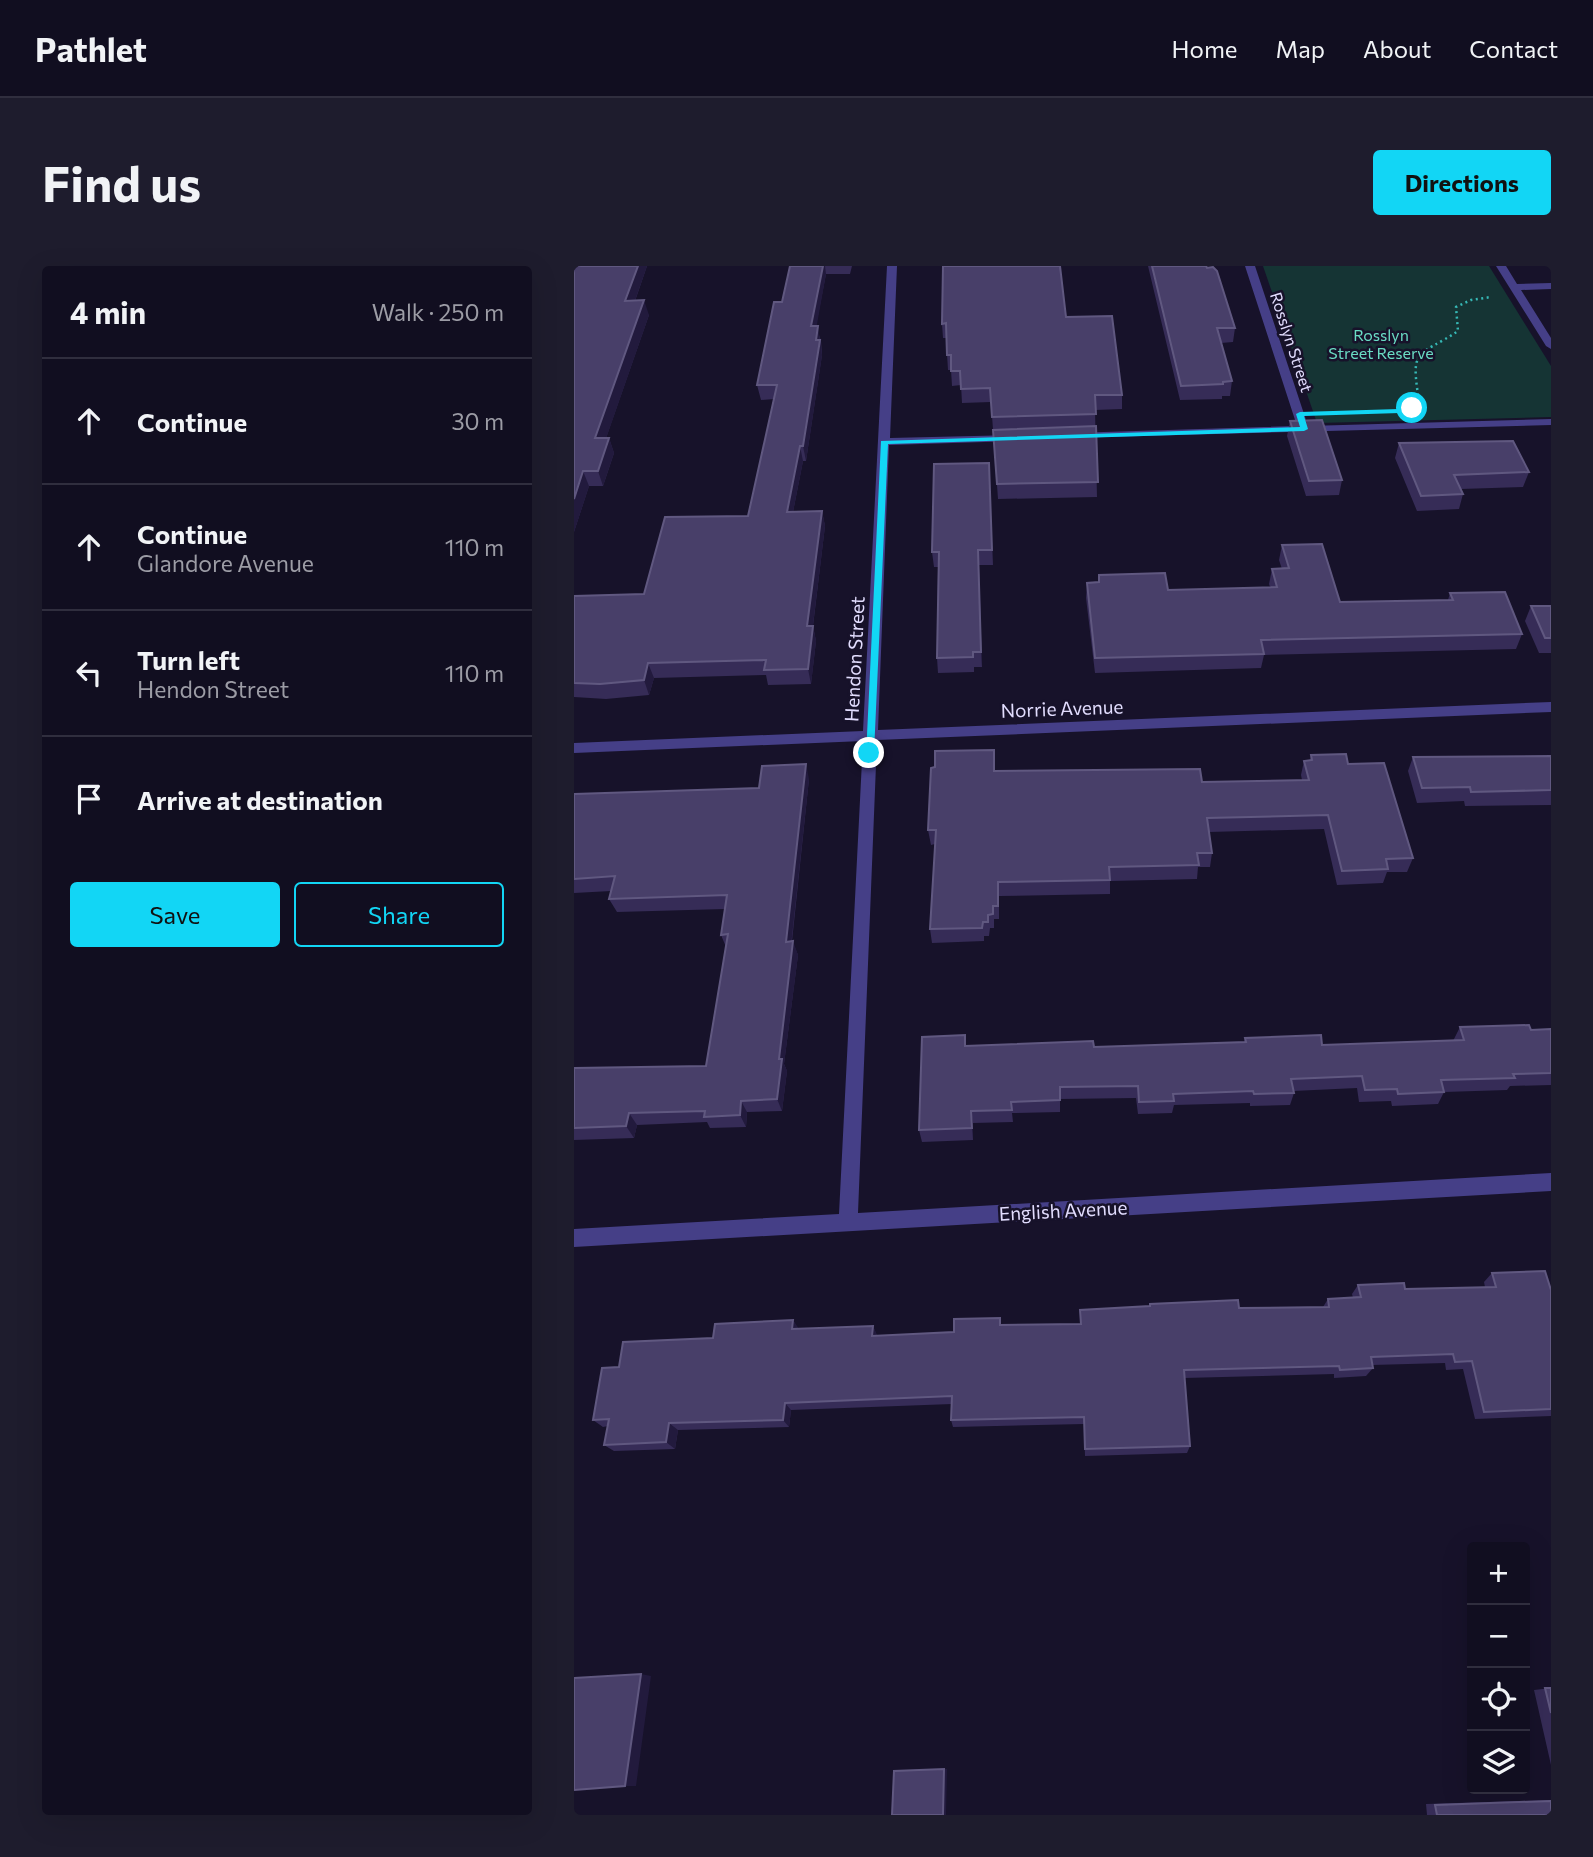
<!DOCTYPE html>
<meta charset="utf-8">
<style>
:root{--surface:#110e20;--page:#1e1c2d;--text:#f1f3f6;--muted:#9c9ca5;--line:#302e3e;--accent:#12d6f5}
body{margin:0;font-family:Commissioner,sans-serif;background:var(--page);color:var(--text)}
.controls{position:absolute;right:21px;bottom:21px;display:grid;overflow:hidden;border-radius:7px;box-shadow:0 7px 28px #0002}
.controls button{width:63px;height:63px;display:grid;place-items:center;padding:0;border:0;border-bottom:2px solid var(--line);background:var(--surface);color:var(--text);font:35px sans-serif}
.stop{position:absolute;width:21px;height:21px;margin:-16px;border:5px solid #12d6f5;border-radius:50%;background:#fff}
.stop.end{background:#12d6f5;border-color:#fff;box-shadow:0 2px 7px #0008}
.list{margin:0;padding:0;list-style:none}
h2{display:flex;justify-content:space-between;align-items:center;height:91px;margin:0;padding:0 28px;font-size:30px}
h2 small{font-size:23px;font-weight:400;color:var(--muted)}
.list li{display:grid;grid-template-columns:46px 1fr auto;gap:21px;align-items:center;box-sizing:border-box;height:126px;padding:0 28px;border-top:2px solid var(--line)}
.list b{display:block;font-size:26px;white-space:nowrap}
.list p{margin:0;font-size:23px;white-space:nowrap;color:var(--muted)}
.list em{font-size:23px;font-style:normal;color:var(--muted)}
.actions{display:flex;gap:14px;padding:21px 28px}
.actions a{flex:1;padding:16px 0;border:2px solid var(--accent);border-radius:7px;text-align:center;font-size:24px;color:var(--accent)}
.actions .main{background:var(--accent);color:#111}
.icon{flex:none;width:38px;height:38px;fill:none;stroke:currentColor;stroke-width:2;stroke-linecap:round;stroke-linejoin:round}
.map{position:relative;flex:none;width:977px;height:1549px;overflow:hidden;border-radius:7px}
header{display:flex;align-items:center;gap:42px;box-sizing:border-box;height:98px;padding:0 35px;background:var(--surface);border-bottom:2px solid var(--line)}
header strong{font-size:33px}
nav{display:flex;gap:38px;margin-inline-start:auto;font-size:24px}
.intro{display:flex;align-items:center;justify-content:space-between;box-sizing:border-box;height:168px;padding:0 42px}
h1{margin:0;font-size:49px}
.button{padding:18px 32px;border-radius:7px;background:var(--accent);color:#111;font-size:24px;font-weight:700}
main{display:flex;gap:42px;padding:0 42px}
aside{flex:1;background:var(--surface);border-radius:7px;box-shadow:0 7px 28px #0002}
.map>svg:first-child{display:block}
</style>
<header>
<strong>Pathlet</strong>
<nav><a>Home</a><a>Map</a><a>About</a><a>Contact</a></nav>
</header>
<div class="intro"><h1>Find us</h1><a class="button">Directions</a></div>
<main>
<aside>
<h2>4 min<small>Walk · 250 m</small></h2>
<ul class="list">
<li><svg class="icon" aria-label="ahead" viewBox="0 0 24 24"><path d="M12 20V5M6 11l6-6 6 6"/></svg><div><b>Continue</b></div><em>30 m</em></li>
<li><svg class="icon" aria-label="ahead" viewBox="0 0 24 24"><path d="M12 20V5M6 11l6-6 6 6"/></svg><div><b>Continue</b><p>Glandore Avenue</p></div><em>110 m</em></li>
<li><svg class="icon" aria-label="left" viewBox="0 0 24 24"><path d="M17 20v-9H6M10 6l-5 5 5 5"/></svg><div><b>Turn left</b><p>Hendon Street</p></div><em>110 m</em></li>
<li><svg class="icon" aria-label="arrive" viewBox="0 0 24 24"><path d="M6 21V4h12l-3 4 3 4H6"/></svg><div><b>Arrive at destination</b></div></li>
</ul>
<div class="actions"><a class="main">Save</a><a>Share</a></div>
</aside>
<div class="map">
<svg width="977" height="1549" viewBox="0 0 977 1549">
<rect width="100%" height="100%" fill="#17122a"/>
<path fill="#153434" d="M689,0H915L977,100V151L743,157Z"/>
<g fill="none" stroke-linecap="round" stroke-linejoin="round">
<path stroke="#36b8b5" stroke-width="2.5" stroke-dasharray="2 3.5" stroke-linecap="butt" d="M845,135C836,79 844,92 884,65L882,41L897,34L917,31"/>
<path fill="#453f87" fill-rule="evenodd" d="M313,0H323L316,172L442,169L448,172L442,175L315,179L304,464L977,436V446L303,474L284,947L977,907V925L0,981V963L265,948L289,475L0,487V477L289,465Z
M671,0H681L734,160L977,153V159L494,172L492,170L498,167L723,160Z
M922,0H932L943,18L977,17V23L947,24L977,72V83L972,80Z"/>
</g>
<path fill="#362c57" d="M0,0H73L61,35L75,49L32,172H35L40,187L29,220H15L0,266Z
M216,0H278L276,8H252L242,60L247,75L248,89L232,195H229L219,246L248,245L251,260L239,360L242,375L237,418L194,419L192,409L80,412L75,429L32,433L0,431V330L70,328L174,250L200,133L187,134L183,119L208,36Z
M574,0H632L661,62L659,76L647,77L658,115L656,130H648V133L606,134Z
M492,51L548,129V143L521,144L523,231L424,233L417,136L388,137L387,119L378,120L377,104H374L372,72H369L368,58Z
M716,155L768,214L765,229L732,230L713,170Z
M825,177L955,206L949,221L887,223L889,228L885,243L843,245L821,192Z
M415,197L419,299H405L408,401H400V406L364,407L363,392L364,301H360L358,286Z
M708,279L766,336L874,334L876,327L948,368L942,383L690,389L687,402L521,407L512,332L513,317L525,316V309L594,324L696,321L695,318L698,303H708L705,294Z
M957,340H977V387H965L951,355Z
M737,489L774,498L839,592L833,606H813L809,617L763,619L750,563L635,566L638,587L636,601H624L623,613L536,615V628L425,630V653H420V662H416L415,670H410V675L358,677L356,663L361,578L357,579L354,564L421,505L628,516L728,514L727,509L730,495L736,494Z
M977,490V539L891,540L890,535L843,537L834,505L839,491Z
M235,513L218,675L224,689L210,798L213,805L208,845L173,846L172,861L136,862L133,856L63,859L60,872L0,874V802L132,800L152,681L147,669L151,643L43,646L35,633L37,625L0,627V528L185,522Z
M886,761L957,764L977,763V819L936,820L933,824L870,826L864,838L818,840L817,835L785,836L783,822L719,825L720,827L716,839L676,840V837L600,839L598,847L564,848L562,832L486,833V846L438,847L439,856L399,857V874L348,876L345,864L393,780L520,781L670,776L671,772L748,779L879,775Z
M918,1007L977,1024V1150L901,1153L889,1103L872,1104L871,1097L798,1099L799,1102L792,1110L760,1112V1108L610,1112L616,1180L613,1187L511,1190L510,1158L379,1161L377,1154L378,1138L217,1144L215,1161L104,1164L101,1183L40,1185L30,1179L34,1160L29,1161L19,1154L45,1101L139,1072L219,1054L224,1063L299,1060L303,1070L380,1066L427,1059L506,1058V1044L575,1040L576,1038L665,1042L749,1041L754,1033L779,1032L778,1028L784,1019L831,1023L911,1021L910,1016Z
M977,1422V1499L960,1424Z
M977,1534V1549H853L852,1538Z"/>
<path fill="#221a3d" d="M64,0H73L56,49L51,35Z
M249,0H251L252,8L240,75L237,60Z
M70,34L75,49L27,187L21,172Z
M244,60L248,89L232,195L229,180Z
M35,172L40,187L29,220L24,205Z
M226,180L229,195L216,261L213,246Z
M9,205L15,220L0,266V233Z
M248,245L251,260L237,375L233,360Z
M404,284L405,299L408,401L407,386Z
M239,360L242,375L237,418L234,403Z
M74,397L80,412L75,429L70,414Z
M232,498L235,513L216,689L212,676Z
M219,675L224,689L210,798L213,805L208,845L203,833L205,793Z
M167,835L173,846L172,861L166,849Z
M397,845L399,857V874L398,862Z
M55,847L63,859L60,872L52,860Z
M219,1054L225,1063H218Z
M299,1060L303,1069L302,1078L298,1070Z
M211,1137L217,1144L215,1161L209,1154Z
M95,1157L104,1164L101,1183L92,1176Z
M67,1408L77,1410L62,1520H51Z
M370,1503H373L372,1549H369Z"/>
<path fill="#483f69" stroke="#605880" stroke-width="2" d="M0,0H64L51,35L70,34L21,172H35L24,205H9L0,233Z
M216,0H249L237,60H244L242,74H246L229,180H226L213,246L248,245L233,360H239L234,403L190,404L192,394L74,397L70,414L26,418L0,417V330L70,328L91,251L174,250L203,119H183L200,36H208Z
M369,0H486L492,51L538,50L548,129H521L522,148L418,151L416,122L387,123L386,105H377V89H373L372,57L368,58Z
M578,0H632L633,2L639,1L643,5L661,62H643L658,115L649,116V118L607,120Z
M748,154L768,214L735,215L716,155Z
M522,160L524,216L423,218L419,164Z
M939,175L955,206L880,209L889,228L847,230L825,177Z
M415,197L418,284H404L407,386H399V391L363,392L365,286H358L360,198Z
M748,278L766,336L879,334L876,327L931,326L948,368L687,374L690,388L521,392L513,317L525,316V309L591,307L594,324L703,321L698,303L715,302L708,279Z
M957,340H977V372H971Z
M420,484V505L626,503L628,516L735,514L730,495L738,494L737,489L772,488L774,498L810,497L839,592L812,593L814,603L768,605L754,549L633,552L638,587H623L625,599L535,601L536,614L424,616V640H419V648L414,649V656H409L408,662L356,663L362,564H354L357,502L361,501V485Z
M977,490V524L897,526L896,521L848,522L839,491Z
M232,498L212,676L219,675L205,793H208L203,833L167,835L166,849L130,851L131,845L55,847L52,860L0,862V802L132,800L154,668L147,669L153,629L35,633L41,610L0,613V528L185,522L188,500Z
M955,759L957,764L977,763V807L939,808L941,812L867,814L870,826L824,828L823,823L791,824L788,810L717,813L720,827L680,828L679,825L599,828L600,835L565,836L564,820L486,821V834L437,836L438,844L397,845L398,862L345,864L348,771L391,769V780L519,775L520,781L672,776L671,772L747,769L748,779L890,774L886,761Z
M971,1005L977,1024V1143L910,1146L898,1095L881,1096L879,1088L797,1091L799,1102L766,1104L765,1100L610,1104L616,1180L511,1183L510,1151L377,1154L378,1130L211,1137L209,1154L95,1157L92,1176L30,1179L35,1153L19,1154L28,1102L45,1101L49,1076L139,1072L141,1058L219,1054L218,1063L299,1060L298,1070L380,1066V1053L426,1052V1059L507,1058L506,1044L576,1040V1038L664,1034L665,1042L755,1041L754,1033L787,1031L784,1019L830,1017L831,1023L922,1021L918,1007Z
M67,1408L51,1520L0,1524V1412Z
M971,1422H977V1447Z
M370,1503L369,1549H318L320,1505Z
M977,1535V1549H863L861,1539Z"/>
<path fill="#12d6f5" d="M838,139L840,143L826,147L730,150L734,163L730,165L314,178L300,487L292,490L307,175L726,161L722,148L726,146L825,143Z"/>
<g text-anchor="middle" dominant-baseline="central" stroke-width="5" stroke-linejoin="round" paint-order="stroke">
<g font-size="16" fill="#6adcc4" stroke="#17122a">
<text x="807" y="68">Rosslyn<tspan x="807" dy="18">Street Reserve</tspan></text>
</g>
<g font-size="16" fill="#e2ddfe" stroke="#17122a">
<text transform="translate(718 76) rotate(72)">Rosslyn Street</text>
</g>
<g font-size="19" fill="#e2ddfe" stroke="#17122a">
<text transform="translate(280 393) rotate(-87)">Hendon Street</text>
<text transform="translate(488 442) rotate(-2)">Norrie Avenue</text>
<text transform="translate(489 944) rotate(-3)">English Avenue</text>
</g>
</g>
</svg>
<div class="controls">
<button>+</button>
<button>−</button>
<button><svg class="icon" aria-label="locate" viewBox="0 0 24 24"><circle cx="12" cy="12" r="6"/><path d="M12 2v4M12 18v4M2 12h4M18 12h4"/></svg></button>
<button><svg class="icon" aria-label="layers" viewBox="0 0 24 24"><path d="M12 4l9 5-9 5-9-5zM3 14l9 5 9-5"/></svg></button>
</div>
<div class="stop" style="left:838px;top:142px"></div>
<div class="stop end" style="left:295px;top:487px"></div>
</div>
</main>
